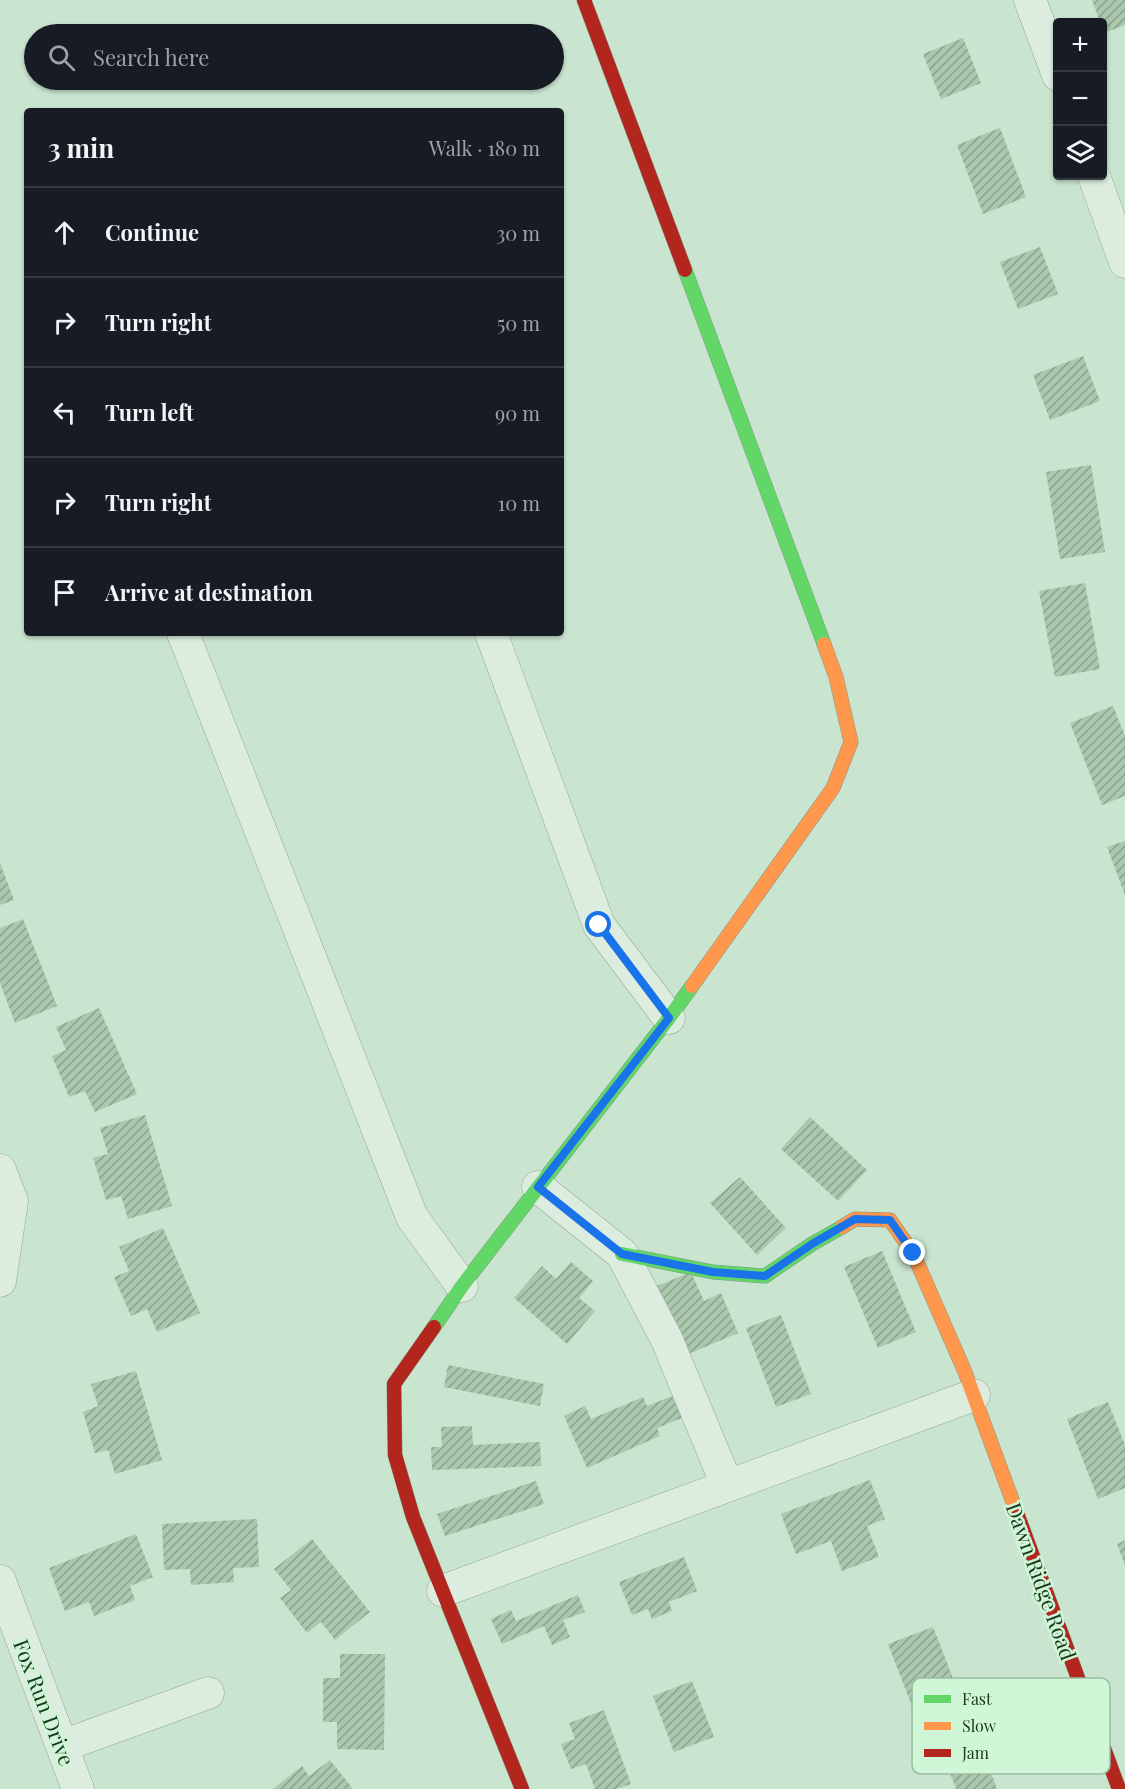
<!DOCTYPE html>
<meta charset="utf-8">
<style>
:root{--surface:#171b24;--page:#20242c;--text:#f1f3f6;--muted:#9ea1a6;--line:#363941}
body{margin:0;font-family:"Playfair Display",serif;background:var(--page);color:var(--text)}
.controls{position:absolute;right:18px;top:18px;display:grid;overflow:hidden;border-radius:6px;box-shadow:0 2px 4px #0004}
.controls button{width:54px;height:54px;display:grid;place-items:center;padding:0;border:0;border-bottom:2px solid var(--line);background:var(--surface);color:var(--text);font:30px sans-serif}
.stop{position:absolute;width:18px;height:18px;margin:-14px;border:4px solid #1a73e8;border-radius:50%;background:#fff}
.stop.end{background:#1a73e8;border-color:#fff;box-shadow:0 2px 6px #0008}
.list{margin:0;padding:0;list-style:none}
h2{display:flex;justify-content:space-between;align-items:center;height:78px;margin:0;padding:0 24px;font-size:26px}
h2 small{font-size:20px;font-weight:400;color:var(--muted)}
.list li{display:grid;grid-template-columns:39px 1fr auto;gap:18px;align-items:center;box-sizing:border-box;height:90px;padding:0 24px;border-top:2px solid var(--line)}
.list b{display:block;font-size:22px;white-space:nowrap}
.list em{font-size:20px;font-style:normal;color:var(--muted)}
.icon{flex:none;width:33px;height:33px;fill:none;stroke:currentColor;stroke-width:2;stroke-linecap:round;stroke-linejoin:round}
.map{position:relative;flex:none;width:1125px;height:1789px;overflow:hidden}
.search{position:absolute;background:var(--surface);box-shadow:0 2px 4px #0004;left:24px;top:24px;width:540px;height:66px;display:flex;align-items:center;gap:15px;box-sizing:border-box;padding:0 21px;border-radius:33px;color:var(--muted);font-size:22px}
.panel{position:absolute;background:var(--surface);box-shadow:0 2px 4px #0004;left:24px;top:108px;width:540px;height:528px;border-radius:6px}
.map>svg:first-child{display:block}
</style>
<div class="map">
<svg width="1125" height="1789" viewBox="0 0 1125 1789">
<defs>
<pattern id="building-hatch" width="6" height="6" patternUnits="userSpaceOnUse" patternTransform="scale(1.5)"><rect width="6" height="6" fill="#abc7ad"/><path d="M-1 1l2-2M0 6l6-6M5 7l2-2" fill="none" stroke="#8aa28c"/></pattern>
</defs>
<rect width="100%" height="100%" fill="#c9e4cf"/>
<path fill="url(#building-hatch)" d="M1092,0H1125V25L1104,33L1102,22H1100Z
M963,38L981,83L941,99L923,54Z
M1000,128L1026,197L983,214L957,145Z
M1040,247L1058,294L1018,309L1000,262Z
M1083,356L1100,401L1050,420L1033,375Z
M1091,465L1105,552L1060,559L1046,472Z
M1085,583L1100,669L1055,677L1039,591Z
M1113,706L1125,736V796L1102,805L1070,723Z
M1125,841V895L1107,847Z
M0,863L14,900L0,905Z
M23,919L57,1006L15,1023L0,983V928Z
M99,1008L137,1094L95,1112L85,1091L69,1097L52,1056L66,1050L56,1027Z
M145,1115L172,1206L128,1219L121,1196L106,1200L93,1158L108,1154L100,1128Z
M810,1117L867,1170L838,1201L781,1149Z
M740,1177L786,1228L757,1255L710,1203Z
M163,1228L200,1313L157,1332L147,1309L131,1316L114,1277L129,1271L119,1247Z
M882,1251L916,1332L878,1348L844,1267Z
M571,1262L593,1281L579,1298L595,1311L567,1344L514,1298L542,1266L556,1279Z
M691,1272L704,1301L721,1293L738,1333L686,1355L657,1286Z
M781,1315L811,1394L776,1407L746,1328Z
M448,1365L544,1384L540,1406L444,1387Z
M136,1371L162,1460L115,1474L108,1450L95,1453L83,1412L98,1406L91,1384Z
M672,1396L682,1418L657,1428L660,1436L587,1468L564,1416L585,1406L591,1419L643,1397L647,1406Z
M1108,1402L1125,1445V1488L1098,1499L1067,1419Z
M472,1426L473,1445L540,1442L541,1466L432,1470L431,1447H442L441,1427Z
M870,1480L885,1519L867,1526L879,1557L842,1571L831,1541L796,1554L781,1514Z
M536,1481L544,1504L445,1536L437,1514Z
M257,1519L259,1567L233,1568L234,1582L191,1585L190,1569L164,1570L162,1524Z
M136,1534L153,1577L130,1586L135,1600L94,1616L89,1602L65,1611L49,1568Z
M312,1539L370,1612L335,1640L321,1622L307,1633L280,1598L291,1590L274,1569Z
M1125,1540V1565L1117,1544Z
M684,1557L697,1591L669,1602L672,1611L652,1619L648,1609L632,1615L619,1582Z
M578,1595L585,1612L563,1620L570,1637L552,1645L544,1626L502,1644L491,1619L511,1610L516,1621Z
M933,1627L960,1696L915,1714L888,1644Z
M340,1654H385L384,1750L337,1749V1722H323V1678H340Z
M692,1681L714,1737L674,1752L653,1696Z
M604,1710L631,1784L616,1789H595L586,1764L571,1769L561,1744L575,1739L569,1723Z
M980,1744L997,1789H956L944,1757Z
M330,1760L353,1789H273L302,1766L309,1776Z"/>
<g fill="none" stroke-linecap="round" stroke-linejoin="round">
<defs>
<path id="street" d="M1030,0L1058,75
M1094,176L1125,262
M183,633L412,1217L462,1286
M491,633L599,925L669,1018
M0,1170L12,1201L0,1281
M538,1187L622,1254L667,1340L727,1485
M0,1581L78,1789
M443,1591L974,1395
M62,1746L208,1693"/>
<path id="fast" d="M685,270L824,644
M622,1254L713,1272L765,1276L812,1244L842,1227
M434,1327L462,1286L669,1018L692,986"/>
<path id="slow" d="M692,986L833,788L851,742L836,677L824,644
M842,1227L855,1219L890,1220L913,1253L965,1372L1018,1516"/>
<path id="jam" d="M584,0L685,270
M434,1327L394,1384L395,1455L413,1517L522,1789
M1018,1516L1119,1789"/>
</defs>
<use href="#street" stroke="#93a996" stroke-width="33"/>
<use href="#fast" stroke="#839885" stroke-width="15"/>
<use href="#slow" stroke="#839885" stroke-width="15"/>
<use href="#jam" stroke="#839885" stroke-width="15"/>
<use href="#street" stroke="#dcecdf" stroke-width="32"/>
<use href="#fast" stroke="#63d668" stroke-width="14"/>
<use href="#slow" stroke="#ff974d" stroke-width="14"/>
<use href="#jam" stroke="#b3261e" stroke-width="14"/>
</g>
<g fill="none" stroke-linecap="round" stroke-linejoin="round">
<path stroke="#1a73e8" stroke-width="8" d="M599,925L669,1018L538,1187L622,1254L713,1272L765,1276L812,1244L855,1219L890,1220L913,1253"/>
</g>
<g text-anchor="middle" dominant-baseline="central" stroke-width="5" stroke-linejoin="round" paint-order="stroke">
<g font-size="21" fill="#1c371c" stroke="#cef6d7">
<text transform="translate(1042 1581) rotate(70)">Dawn Ridge Road</text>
<text transform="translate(45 1702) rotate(69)">Fox Run Drive</text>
</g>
</g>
<rect x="912" y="1678" width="198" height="96" rx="9" fill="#cef6d7" stroke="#99bd9f" stroke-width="1.5"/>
<rect x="924" y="1695" width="27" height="8" fill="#63d668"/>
<rect x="924" y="1722" width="27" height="8" fill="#ff974d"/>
<rect x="924" y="1749" width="27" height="8" fill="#b3261e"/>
<g font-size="16" fill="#1c371c">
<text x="962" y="1705">Fast</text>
<text x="962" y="1732">Slow</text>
<text x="962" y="1759">Jam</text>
</g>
</svg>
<div class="controls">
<button>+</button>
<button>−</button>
<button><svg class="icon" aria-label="layers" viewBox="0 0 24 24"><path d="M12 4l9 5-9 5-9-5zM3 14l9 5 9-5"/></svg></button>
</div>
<div class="stop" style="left:599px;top:925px"></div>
<div class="stop end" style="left:913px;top:1253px"></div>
<div class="search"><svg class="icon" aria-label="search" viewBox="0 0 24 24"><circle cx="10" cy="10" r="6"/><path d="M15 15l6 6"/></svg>Search here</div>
<section class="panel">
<h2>3 min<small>Walk · 180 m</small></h2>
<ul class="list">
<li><svg class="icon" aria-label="ahead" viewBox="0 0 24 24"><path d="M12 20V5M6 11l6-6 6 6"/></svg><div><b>Continue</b></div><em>30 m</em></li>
<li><svg class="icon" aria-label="right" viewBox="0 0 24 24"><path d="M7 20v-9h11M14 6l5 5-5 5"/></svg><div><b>Turn right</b></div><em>50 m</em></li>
<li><svg class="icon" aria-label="left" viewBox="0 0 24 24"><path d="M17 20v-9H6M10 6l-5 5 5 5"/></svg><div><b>Turn left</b></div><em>90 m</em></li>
<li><svg class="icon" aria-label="right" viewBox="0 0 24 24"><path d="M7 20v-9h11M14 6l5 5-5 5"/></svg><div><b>Turn right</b></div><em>10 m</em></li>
<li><svg class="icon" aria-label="arrive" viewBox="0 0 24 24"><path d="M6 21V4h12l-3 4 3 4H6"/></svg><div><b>Arrive at destination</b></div></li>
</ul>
</section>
</div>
